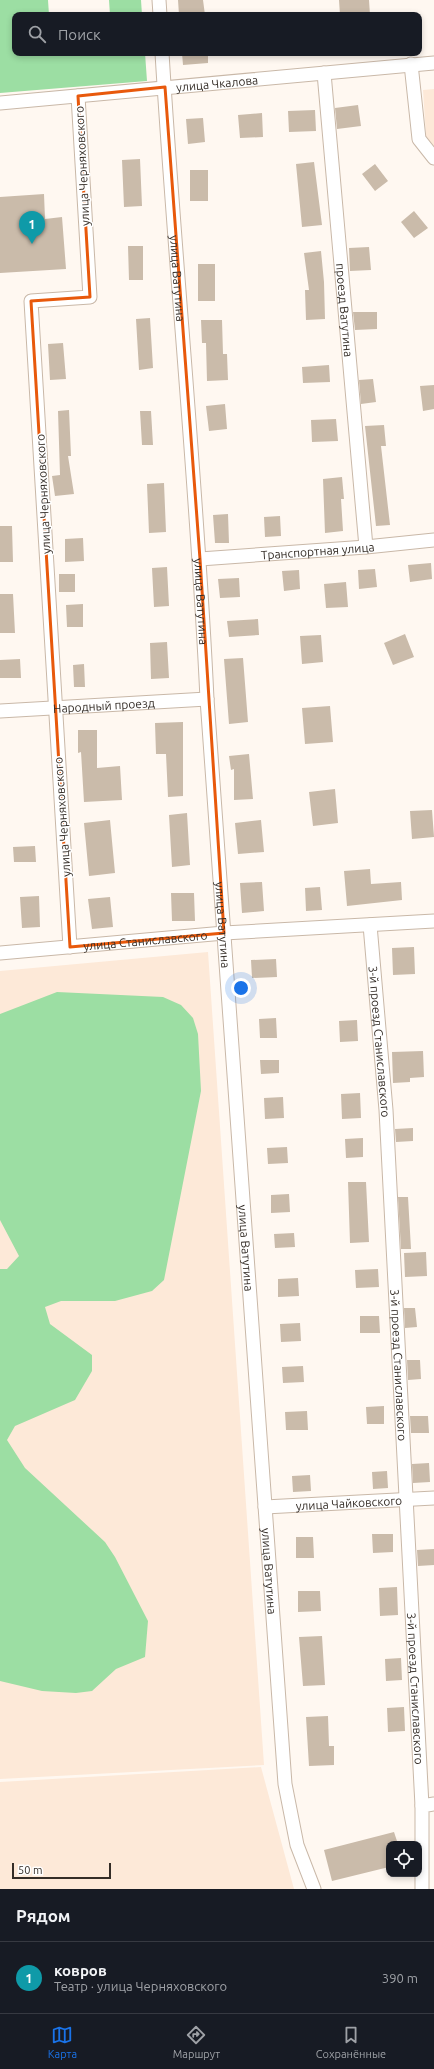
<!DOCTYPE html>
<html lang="ru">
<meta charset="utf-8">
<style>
:root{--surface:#171b24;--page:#242831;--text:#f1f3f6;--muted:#9ea1a6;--line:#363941;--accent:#1a73e8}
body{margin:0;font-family:Ubuntu,sans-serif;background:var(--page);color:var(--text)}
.controls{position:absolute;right:12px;bottom:12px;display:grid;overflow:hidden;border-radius:8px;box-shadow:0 2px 6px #0003}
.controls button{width:36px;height:36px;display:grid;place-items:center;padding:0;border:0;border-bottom:1px solid var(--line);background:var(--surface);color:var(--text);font:20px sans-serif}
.scale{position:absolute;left:12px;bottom:10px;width:99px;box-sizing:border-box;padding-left:4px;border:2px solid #342d27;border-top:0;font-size:11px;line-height:14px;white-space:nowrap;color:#342d27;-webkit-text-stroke:3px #fff;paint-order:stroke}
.you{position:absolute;left:241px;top:988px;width:14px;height:14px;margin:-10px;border:3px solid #fff;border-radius:50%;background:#1a73e8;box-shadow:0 0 0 6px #1a73e833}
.badge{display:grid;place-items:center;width:26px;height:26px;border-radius:50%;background:var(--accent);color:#fff;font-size:13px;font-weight:700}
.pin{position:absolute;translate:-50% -33px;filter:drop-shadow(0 1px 2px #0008)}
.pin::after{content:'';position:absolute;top:21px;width:14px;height:12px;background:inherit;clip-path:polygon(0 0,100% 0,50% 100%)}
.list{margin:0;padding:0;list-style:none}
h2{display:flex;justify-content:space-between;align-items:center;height:52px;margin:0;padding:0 16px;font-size:17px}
h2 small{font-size:13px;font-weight:400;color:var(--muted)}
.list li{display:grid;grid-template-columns:26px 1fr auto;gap:12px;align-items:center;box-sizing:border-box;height:72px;padding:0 16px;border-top:1px solid var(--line)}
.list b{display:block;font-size:15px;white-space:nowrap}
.list p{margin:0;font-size:13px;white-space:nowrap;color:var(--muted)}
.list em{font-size:13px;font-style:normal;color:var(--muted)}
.icon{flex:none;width:22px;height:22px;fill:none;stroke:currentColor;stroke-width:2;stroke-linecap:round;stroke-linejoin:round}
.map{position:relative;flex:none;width:434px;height:1889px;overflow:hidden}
.search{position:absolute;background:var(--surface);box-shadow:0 2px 6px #0003;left:12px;right:12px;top:12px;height:44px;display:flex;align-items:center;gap:10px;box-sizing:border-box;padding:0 14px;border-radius:8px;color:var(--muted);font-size:15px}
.sheet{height:124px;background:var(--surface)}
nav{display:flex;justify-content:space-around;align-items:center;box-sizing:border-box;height:56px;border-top:1px solid var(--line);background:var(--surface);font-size:11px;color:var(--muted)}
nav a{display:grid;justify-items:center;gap:2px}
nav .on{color:var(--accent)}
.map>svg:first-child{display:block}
</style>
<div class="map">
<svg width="434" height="1889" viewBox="0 0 434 1889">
<rect width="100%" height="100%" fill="#fff8f1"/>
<path fill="#fde9d8" d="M434,89V147L426,136L423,90Z
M208,952L264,1765L0,1779V971Z
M261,1767L294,1889H0V1782Z"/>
<path fill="#9cdea3" d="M0,0H48L49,15H15V53H145L147,81L0,93Z
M109,0H141L142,15H110Z
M57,992L163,997L181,1005L193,1018L198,1034L201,1091L164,1280L152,1291L115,1301H61L45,1307L50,1324L92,1355V1371L75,1400L15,1426L7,1440L25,1468L105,1542L115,1557L148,1621L145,1657L116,1669L92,1691L76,1693L42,1691L0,1681V1269H7L19,1256L0,1220V1014Z"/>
<path fill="#cabbaa" d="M178,0H203L205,15H179Z
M339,0H369L370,15H340Z
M182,53H208V63L183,65Z
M358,105L361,126L337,129L335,108Z
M315,110L316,131L289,132L288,111Z
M262,113L263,137L240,138L238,115Z
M203,118L205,142L188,144L186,119Z
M140,159L142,206L124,207L122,160Z
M314,162L322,225L302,227L296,164Z
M375,164L388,181L375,191L362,174Z
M190,170H208V201H190Z
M44,194L45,219L62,217L66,269L0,273V197Z
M414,211L428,228L414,238L401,222Z
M128,246H143V280H129Z
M369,247L371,270L350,271L349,248Z
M321,251L324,282L325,319L306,320L305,290H309L304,253Z
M198,264H215V301H198Z
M353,312H377V329L355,330Z
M150,318L153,368L139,370L136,319Z
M201,320H222L223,354H227L228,380L207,381L206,343H202Z
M63,343L66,379L50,380L48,344Z
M329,365L330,382L303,383L302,367Z
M373,379L376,402L361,404L359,380Z
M434,385V409L423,411L420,386Z
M225,404L227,429L209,431L206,406Z
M69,410L71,456H68L74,494L55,496L52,476L60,475L58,411Z
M140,411H151L153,445H142Z
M336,419L338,441L312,442L311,420Z
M384,425L386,446H381L390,525L376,526L365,426Z
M342,477L344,499H341L343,531L325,533L323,479Z
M164,483L166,532L149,533L147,484Z
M228,514L229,543H215L213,515Z
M280,516L281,536L265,537L264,517Z
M0,526H12L13,562H0Z
M83,538L84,561L65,562V539Z
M431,563L432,579L410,582L408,565Z
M167,567L169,606L154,607L152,568Z
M375,569L377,587L359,589L358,570Z
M299,570L300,589L284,591L282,571Z
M59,574H75V592H59Z
M239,578L240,597L220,598L218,579Z
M346,582L348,607L326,608L324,584Z
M0,594H13L15,633H0Z
M83,604V627H67L66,605Z
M258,619L259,635L229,637L227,621Z
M405,634L414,657L393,665L384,643Z
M321,635L323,662L302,664L300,636Z
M167,642L169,678L151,679L150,643Z
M243,658L248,722L229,724L224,659Z
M20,659L21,678H0V660Z
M84,664L85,687H74L73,665Z
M330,706L333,742L305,744L302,708Z
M183,722V796L168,797L166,754H156L155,723Z
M78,730H97V768L120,766L122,800L84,802L81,752L78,753Z
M249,754L253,799L234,800V769L231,770L229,756Z
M335,789L338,823L313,826L309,792Z
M432,810L434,837L412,839L410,811Z
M187,813L190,865L172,867L169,815Z
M110,820L115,873L89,876L84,823Z
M261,820L264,852L238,854L235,823Z
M35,846L36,862H14L13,847Z
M370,869L371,884L401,882L402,900L347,906L344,871Z
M262,882L264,911L242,913L240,883Z
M320,887L322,910L306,911L305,888Z
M171,893H194L195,921H172Z
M39,896L40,927L22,928L20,897Z
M110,897L113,927L92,929L88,899Z
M414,947L415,974L393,975L392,948Z
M276,959L277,977L252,978L251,960Z
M276,1018L277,1038H260L259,1019Z
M357,1020L358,1041L340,1042L339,1021Z
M423,1051L424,1077L410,1078V1082L393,1083L392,1052Z
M260,1060H279V1073L261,1074Z
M360,1093L361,1118L342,1119L341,1094Z
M283,1097L284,1118L265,1119L264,1098Z
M413,1128V1141L396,1142L395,1129Z
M363,1138V1157L346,1158L345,1139Z
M287,1147L288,1163L268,1164L267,1148Z
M348,1182H366L369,1242L350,1243Z
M289,1194L290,1212L271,1213V1195Z
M398,1197H408L411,1249H401Z
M294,1233L295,1247L275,1248L274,1234Z
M426,1252L427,1276L405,1277L404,1253Z
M378,1269L379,1287L356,1288L355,1270Z
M298,1278L299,1296L278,1297V1279Z
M404,1308H415L417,1327L405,1328Z
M360,1316H379L380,1333H360Z
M300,1323L301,1341L281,1342L280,1324Z
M407,1360H420L421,1379L408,1380Z
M303,1366L304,1382L283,1383L282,1367Z
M384,1406V1424H367L366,1407Z
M307,1411L308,1430H286L285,1412Z
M410,1416H428L429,1433H411Z
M429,1463L430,1482L413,1483L412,1464Z
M387,1471L388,1488L373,1489L372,1472Z
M310,1475L311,1491L293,1492L292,1476Z
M372,1534H393V1552L373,1553Z
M296,1537H313L314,1558H296Z
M434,1549V1565L418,1566L417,1550Z
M397,1587L398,1615L380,1616L379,1588Z
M298,1591H320L321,1611L298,1612Z
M322,1636L325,1685L303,1686L299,1637Z
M401,1658L402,1680L386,1681L385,1659Z
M404,1707L405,1731L388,1732L387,1708Z
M328,1716L329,1746H334V1765L309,1766L306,1717Z
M394,1832L398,1844H389V1867L332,1881L324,1850Z"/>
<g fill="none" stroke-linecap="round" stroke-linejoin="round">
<defs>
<g id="minor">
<path d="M159,0L160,15"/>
<path id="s1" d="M162,53C175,268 197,483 207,699L285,1784L297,1845L314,1889"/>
<path d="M411,64L419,139L434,158"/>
<path id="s2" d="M324,73L366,547"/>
<path id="s3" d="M0,103L434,63"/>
<path id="s4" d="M200,559L366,547L434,540"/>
<path id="s5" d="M0,711L207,699"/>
<path id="s6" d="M370,925L386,1110L422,1806"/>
<path d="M70,947L31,301L90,297L78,96"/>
<path id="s7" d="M0,953L224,933L434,921"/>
<path id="s8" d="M265,1507L434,1498"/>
<path d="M422,1889V1806L434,1804"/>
</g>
</defs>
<use href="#minor" stroke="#c9b8a8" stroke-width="15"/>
<use href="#minor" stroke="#fff" stroke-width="13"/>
</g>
<path fill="none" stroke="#e8590c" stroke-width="3" stroke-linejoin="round" d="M165,87L200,559L224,933L70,947L31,301L90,297L78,96Z"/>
<g text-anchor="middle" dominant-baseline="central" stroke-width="3" stroke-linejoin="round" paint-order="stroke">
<g font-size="12" fill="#342d27" stroke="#fff">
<text stroke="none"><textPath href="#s3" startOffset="218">улица Чкалова</textPath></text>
<text transform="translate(82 166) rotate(-93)">улица Черняховского</text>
<text stroke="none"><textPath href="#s1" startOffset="226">улица Ватутина</textPath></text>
<text stroke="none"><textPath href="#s2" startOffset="238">проезд Ватутина</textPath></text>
<text transform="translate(43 494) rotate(-93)">улица Черняховского</text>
<text stroke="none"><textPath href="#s4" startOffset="118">Транспортная улица</textPath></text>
<text stroke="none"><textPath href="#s1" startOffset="550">улица Ватутина</textPath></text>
<text stroke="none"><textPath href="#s5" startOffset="104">Народный проезд</textPath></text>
<text transform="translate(62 817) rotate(-94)">улица Черняховского</text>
<text stroke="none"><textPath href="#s1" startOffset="874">улица Ватутина</textPath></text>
<text stroke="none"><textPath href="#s7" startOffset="146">улица Станиславского</textPath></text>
<text stroke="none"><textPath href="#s6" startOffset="117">3-й проезд Станиславского</textPath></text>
<text stroke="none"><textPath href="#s1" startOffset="1198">улица Ватутина</textPath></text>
<text stroke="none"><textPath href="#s6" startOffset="441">3-й проезд Станиславского</textPath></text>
<text stroke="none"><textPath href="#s8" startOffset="84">улица Чайковского</textPath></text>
<text stroke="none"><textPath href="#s1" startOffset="1522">улица Ватутина</textPath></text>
<text stroke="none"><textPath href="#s6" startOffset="765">3-й проезд Станиславского</textPath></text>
</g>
</g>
</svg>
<div class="controls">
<button><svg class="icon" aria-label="locate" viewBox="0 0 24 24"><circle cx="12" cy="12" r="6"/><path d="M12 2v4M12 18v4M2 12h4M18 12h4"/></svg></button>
</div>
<div class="scale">50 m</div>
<div class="you"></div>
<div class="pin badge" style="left:32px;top:244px;background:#0f9aa8">1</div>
<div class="search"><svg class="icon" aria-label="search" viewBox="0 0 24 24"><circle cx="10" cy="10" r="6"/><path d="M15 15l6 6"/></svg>Поиск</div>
</div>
<section class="sheet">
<h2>Рядом<small></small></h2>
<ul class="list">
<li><span class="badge" style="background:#0f9aa8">1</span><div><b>ковров</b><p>Театр · улица Черняховского</p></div><em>390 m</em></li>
</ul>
</section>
<nav>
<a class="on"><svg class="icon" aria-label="map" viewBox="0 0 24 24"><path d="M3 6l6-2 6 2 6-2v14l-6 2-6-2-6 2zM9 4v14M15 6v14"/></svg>Карта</a>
<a><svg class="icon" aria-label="directions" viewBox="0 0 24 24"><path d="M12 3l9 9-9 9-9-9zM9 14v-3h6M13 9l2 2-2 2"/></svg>Маршрут</a>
<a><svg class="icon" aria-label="saved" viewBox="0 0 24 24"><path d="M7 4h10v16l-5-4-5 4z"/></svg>Сохранённые</a>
</nav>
